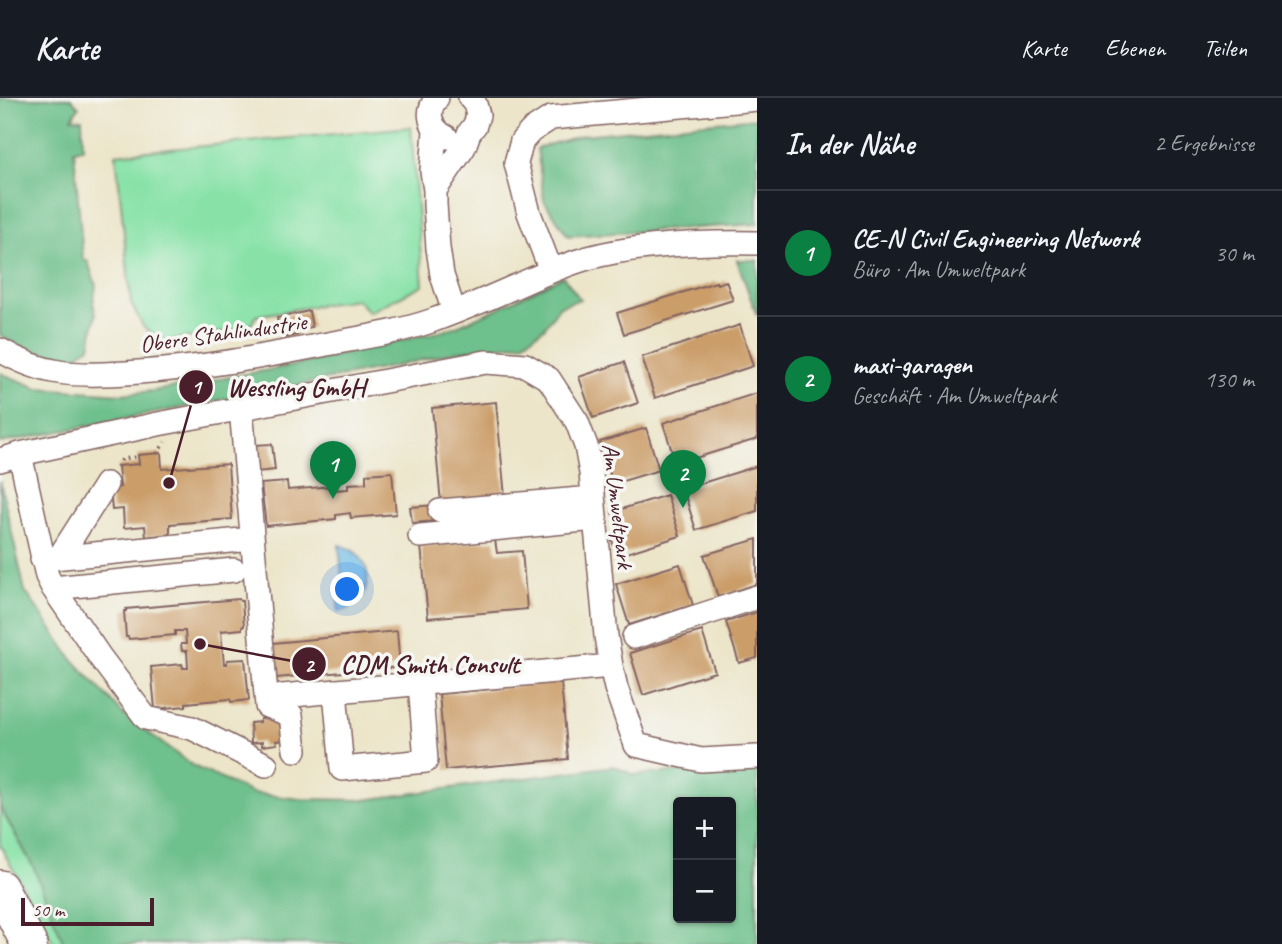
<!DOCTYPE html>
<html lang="de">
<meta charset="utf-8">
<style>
:root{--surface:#171b24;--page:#242831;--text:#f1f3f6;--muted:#9ea1a6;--line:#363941;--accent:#0b8043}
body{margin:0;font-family:Caveat,sans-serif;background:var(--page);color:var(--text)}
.controls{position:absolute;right:21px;bottom:21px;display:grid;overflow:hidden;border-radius:7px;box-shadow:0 2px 5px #0004}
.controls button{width:63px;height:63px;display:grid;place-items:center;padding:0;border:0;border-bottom:2px solid var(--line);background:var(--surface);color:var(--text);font:35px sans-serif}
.scale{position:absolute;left:21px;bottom:18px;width:133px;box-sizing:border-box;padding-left:7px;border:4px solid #4a1f2b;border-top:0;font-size:19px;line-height:24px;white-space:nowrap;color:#4a1f2b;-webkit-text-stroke:5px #f6f6f2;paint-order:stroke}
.you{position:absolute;left:348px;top:492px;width:24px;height:24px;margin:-18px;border:5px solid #fff;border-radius:50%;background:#1a73e8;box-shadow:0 0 0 10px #1a73e833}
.badge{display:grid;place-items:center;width:46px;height:46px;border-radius:50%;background:var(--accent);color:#fff;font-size:23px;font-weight:700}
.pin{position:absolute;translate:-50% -58px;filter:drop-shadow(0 2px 4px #0008)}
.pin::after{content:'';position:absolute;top:37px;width:24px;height:21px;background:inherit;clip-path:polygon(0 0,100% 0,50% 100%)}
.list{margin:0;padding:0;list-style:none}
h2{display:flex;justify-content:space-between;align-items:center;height:91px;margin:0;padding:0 28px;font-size:30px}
h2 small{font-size:23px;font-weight:400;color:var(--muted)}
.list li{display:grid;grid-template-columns:46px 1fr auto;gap:21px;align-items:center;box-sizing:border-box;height:126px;padding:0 28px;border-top:2px solid var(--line)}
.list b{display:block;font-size:26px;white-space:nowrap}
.list p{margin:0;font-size:23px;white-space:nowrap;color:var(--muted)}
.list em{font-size:23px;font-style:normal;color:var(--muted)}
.map{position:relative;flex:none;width:757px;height:846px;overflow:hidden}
header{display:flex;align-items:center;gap:42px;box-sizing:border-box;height:98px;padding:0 35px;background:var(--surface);border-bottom:2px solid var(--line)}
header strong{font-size:33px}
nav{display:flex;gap:38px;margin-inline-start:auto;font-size:24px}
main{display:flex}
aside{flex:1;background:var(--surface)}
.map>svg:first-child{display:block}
</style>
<header>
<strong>Karte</strong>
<nav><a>Karte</a><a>Ebenen</a><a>Teilen</a></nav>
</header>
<main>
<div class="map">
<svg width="757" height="846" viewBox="0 0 757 846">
<rect width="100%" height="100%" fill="#f6f6f2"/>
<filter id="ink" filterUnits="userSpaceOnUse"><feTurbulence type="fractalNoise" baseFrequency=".0143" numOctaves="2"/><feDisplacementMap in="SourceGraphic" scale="14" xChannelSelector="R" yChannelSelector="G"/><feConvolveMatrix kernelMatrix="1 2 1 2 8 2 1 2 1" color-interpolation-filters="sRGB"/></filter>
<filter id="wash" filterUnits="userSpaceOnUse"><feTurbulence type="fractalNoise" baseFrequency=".00686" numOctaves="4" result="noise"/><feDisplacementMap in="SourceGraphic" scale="28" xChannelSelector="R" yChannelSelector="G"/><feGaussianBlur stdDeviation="1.57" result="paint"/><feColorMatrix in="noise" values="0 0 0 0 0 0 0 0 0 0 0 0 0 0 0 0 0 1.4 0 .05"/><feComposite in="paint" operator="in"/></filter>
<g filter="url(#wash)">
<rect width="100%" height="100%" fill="#ece5c9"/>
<path fill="#88e2a7" stroke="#698069" stroke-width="2" d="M411,29L423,187L369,214L356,201L256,218L249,230L166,243L144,230L131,205L116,56Z
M0,709L34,770L64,846H54L0,747Z"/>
<path fill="#6ec08c" stroke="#5c705c" stroke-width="2" fill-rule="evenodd" d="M0,0H71L79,9L72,20L82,21L83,50L74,52L83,161L88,164L96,188L93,204L96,216L90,249L74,259C46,257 25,252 0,237Z
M757,20V126L568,138L544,103L537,50L583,37Z
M737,162H757V218Z
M563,178L580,201L560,208L544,230L523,245L454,254L396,268L0,345V275L38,290L121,296L154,293L296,267L447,232L494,212Z
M0,383L25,493L73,562L124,617L193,668L252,695L300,701L364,702L614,668L634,677L757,668V846H64L34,770L0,709ZM678,704H731V820H678Z"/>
<path fill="#6bbbe6" stroke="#5a6d88" stroke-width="2" d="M339,447C378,456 376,505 339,514L336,491L343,490Z"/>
<g id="blocks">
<path fill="#cb9d69" d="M726,183L733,202L624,236L617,215L716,184L717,186Z
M309,213L312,229L296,232L297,237L281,240L277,220Z
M740,227L753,268L655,300L642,259Z
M624,264L638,305L593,320L579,279Z
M757,295V341L676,366L663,325Z
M496,304L505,399L441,405L432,310Z
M646,330L659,372L613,386L600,344Z
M272,346L275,372L256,374L254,347Z
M161,355L162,371L228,366L232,421L170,426V436L146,439L145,428L124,430L123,411L112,412L110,390L120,389L118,368L139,366L138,357Z
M757,368V413L696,432L683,391Z
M392,374L396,416L351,420L350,415L336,417V421L266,428L261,386L287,384L288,392L333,388V392L348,391V386L366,385V376Z
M667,397L680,438L617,458L611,439L619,436L612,414Z
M435,407L436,423L412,425L410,409Z
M757,441V486L718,499L704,457Z
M495,442L497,455L522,453L527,511L428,520L421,448Z
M680,466L693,507L629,527L616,486Z
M239,501L240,503H242L244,528L242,529V531L221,533L224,566H227V562L245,561L249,602L231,604L230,601L186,605V608L155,611L151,569L182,566L183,570H188L187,553H182L181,546H186L185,533H175V537L129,541L128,539H126L124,513H126V511Z
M757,514V560L739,565L726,524Z
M397,533L400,569L276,580L273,545Z
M702,533L715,574L643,597L630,555Z
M561,584L568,661L446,672L439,596Z
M274,620L275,623L285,622L287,642L276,643L277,646L262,648V644L251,645L250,625L260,624V621Z"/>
</g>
</g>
<g filter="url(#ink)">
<use href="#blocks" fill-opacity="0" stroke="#836462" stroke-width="2"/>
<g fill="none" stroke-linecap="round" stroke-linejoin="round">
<defs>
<path id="minor" d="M437,0C425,14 430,31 446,39
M435,32L432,73L435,92V106L438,150L442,177L454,214
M435,92L464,49L469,35L475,27L478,17L475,6L470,0
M551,173L529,115L516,65L522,43L531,33L551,20L757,1
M0,252C19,263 38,271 59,274C84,278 114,276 139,274C200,270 261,259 322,247C358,240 396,235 431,223C459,213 487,201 514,189C539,178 563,167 588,160C640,146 704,144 757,145
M241,310L267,608L291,617L295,652
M20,356L47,478L53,490L100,559L146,620L192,630L266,667
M0,362L20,356L158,326L486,264L525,267L549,281L577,324L586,348L591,375L606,538L611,568L616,590L636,647L701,662L757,659
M440,413L593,400
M420,438L595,421
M60,458L106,386
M42,461L252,441
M53,490L234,472
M634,539L757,499
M335,593L342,671L426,663L420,585
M282,598L611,568"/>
<path id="highway" d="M0,790L29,846"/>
</defs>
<use href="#minor" stroke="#836462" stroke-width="26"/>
<use href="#highway" stroke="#836462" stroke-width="38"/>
<path stroke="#836462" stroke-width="3.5" stroke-dasharray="2 5" stroke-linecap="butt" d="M157,356L165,344
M117,369L122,361L138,359"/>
<use href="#minor" stroke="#fff" stroke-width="23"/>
<use href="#highway" stroke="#fff" stroke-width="35"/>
</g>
</g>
<g text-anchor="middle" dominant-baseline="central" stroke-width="7" stroke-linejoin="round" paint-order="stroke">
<g font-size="24" fill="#4a1f2b" stroke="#f6f6f2">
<text transform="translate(223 235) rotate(-8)">Obere Stahlindustrie</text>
<text transform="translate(618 408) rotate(83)">Am Umweltpark</text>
</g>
</g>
<path fill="none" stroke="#4a1f2b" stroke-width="2.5" d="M169 385L196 289M200 546L309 566"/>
<g fill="#4a1f2b" stroke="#f6f6f2" stroke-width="2.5">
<circle cx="169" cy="385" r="7"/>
<circle cx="200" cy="546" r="7"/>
<circle cx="196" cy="289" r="18"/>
<circle cx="309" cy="566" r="18"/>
</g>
<g font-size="21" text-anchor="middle" font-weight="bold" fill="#fff">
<text x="196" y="296">1</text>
<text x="309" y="574">2</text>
</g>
<g font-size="26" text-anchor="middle" font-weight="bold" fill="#4a1f2b" stroke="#f6f6f2" stroke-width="7" stroke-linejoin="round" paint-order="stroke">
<text x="296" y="298">Wessling GmbH</text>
<text x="430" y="575">CDM Smith Consult</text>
</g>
</svg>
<div class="controls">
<button>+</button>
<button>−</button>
</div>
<div class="scale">50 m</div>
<div class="you"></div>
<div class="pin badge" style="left:333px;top:401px">1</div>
<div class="pin badge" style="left:683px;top:410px">2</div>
</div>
<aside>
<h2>In der Nähe<small>2 Ergebnisse</small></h2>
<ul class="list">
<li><span class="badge">1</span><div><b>CE-N Civil Engineering Network</b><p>Büro · Am Umweltpark</p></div><em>30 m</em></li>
<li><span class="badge">2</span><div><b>maxi-garagen</b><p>Geschäft · Am Umweltpark</p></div><em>130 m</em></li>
</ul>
</aside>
</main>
